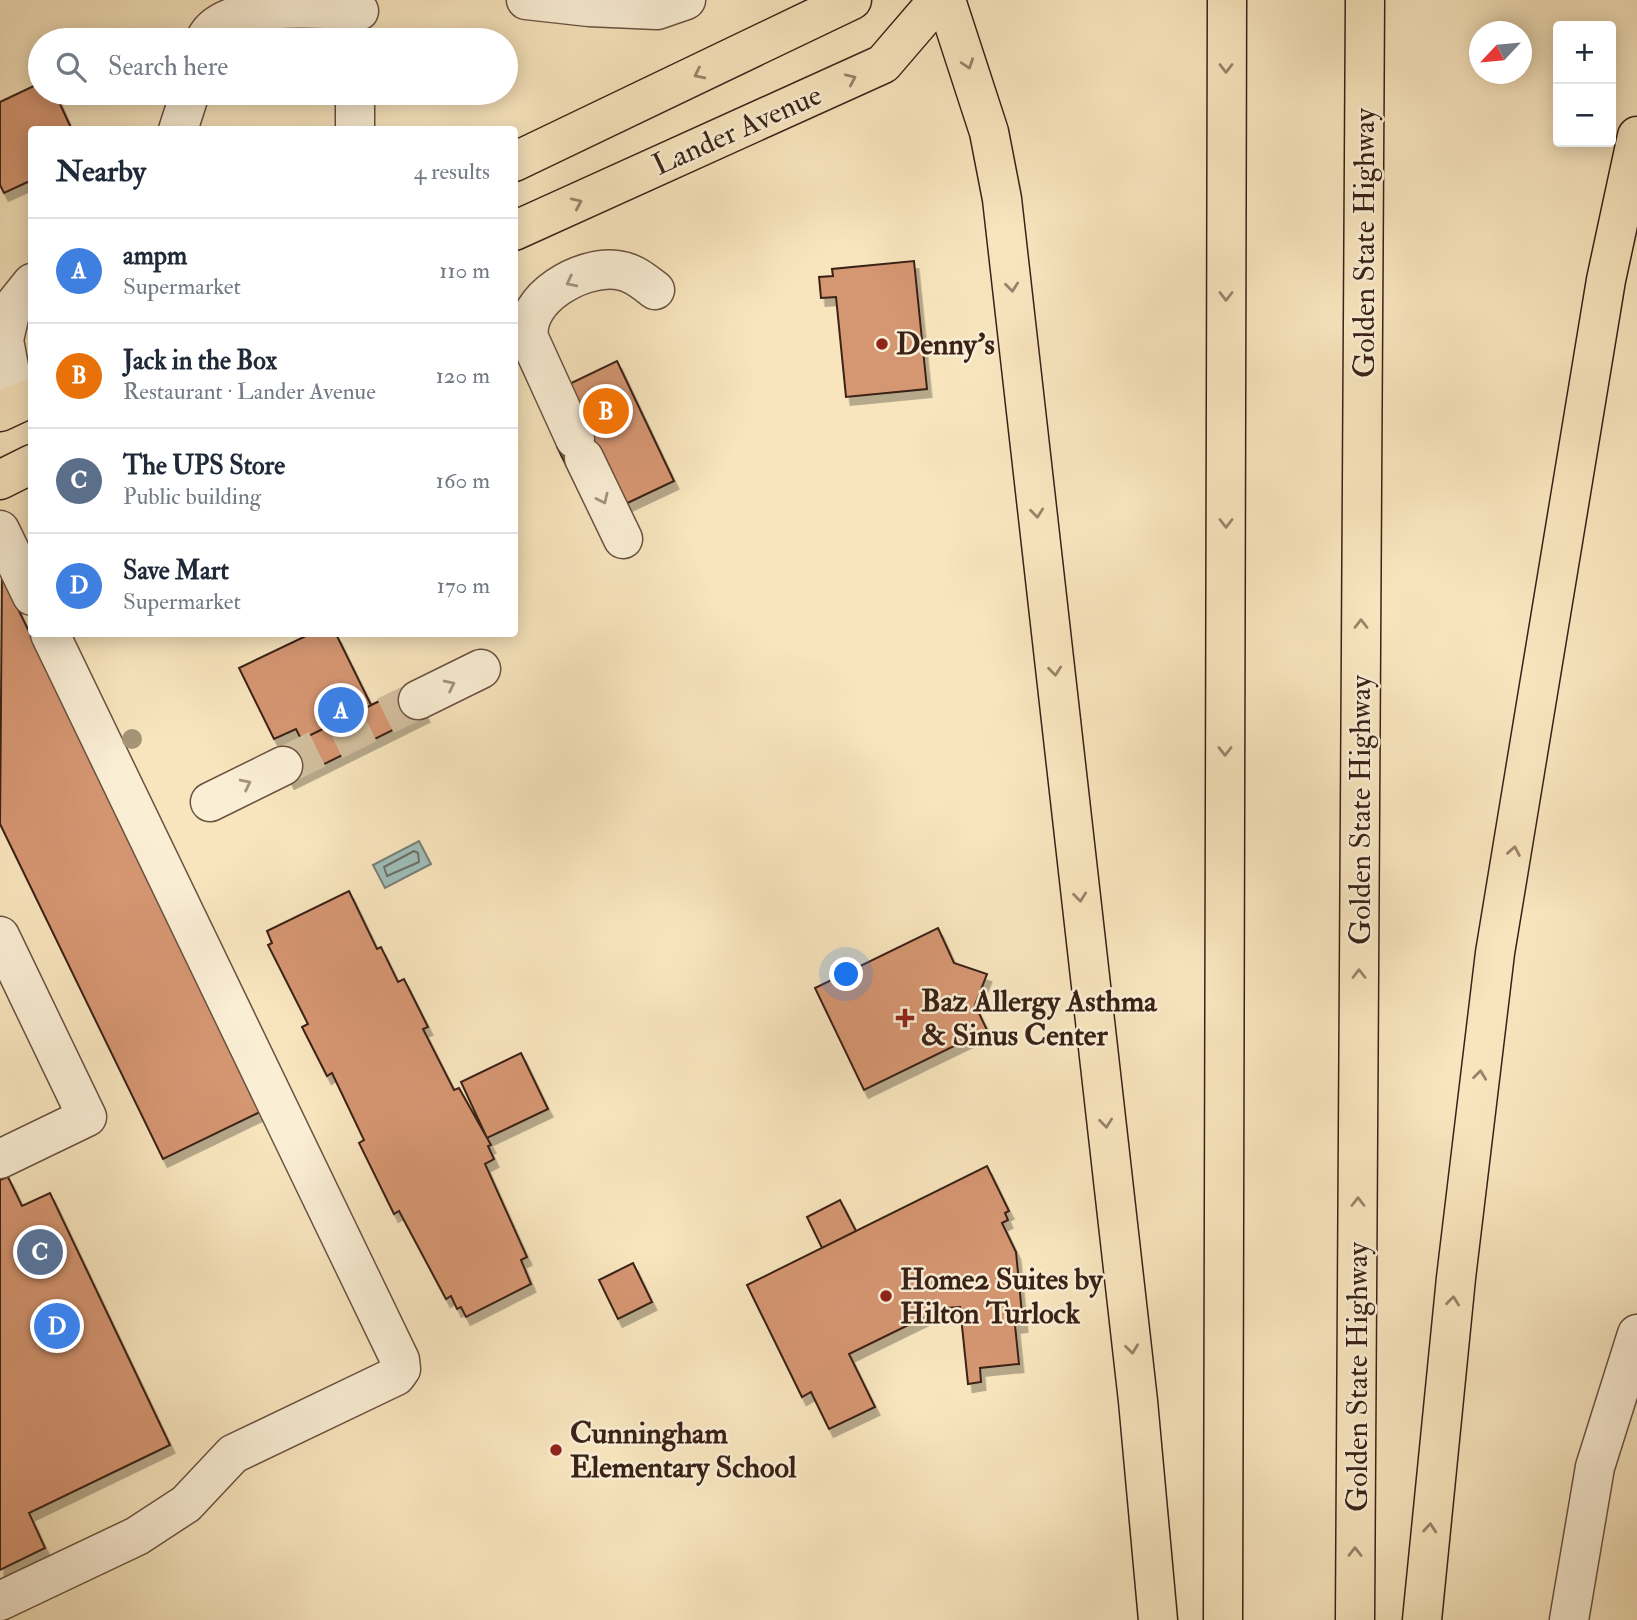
<!DOCTYPE html>
<meta charset="utf-8">
<style>
:root{--surface:#fff;--page:#f2f2f3;--text:#1f2937;--muted:#747a83;--line:#e0e1e3;--accent:#8f2418}
body{margin:0;font-family:"IM FELL Double Pica",serif;background:var(--page);color:var(--text)}
.controls{position:absolute;right:21px;top:21px;display:grid;overflow:hidden;border-radius:7px;box-shadow:0 4px 18px #0003}
.controls button{width:63px;height:63px;display:grid;place-items:center;padding:0;border:0;border-bottom:2px solid var(--line);background:var(--surface);color:var(--text);font:35px sans-serif}
.compass{position:absolute;left:1469px;top:21px;width:63px;height:63px;border-radius:50%;background:var(--surface);box-shadow:0 4px 18px #0003;rotate:244deg}
.you{position:absolute;left:847px;top:975px;width:24px;height:24px;margin:-18px;border:5px solid #fff;border-radius:50%;background:#1a73e8;box-shadow:0 0 0 10px #1a73e833}
.badge{display:grid;place-items:center;width:46px;height:46px;border-radius:50%;background:var(--accent);color:#fff;font-size:23px;font-weight:700}
.pin{position:absolute;translate:-50% -50%;border:4px solid #fff;box-shadow:0 2px 7px #0006}
.list{margin:0;padding:0;list-style:none}
h2{display:flex;justify-content:space-between;align-items:center;height:91px;margin:0;padding:0 28px;font-size:30px}
h2 small{font-size:23px;font-weight:400;color:var(--muted)}
.list li{display:grid;grid-template-columns:46px 1fr auto;gap:21px;align-items:center;box-sizing:border-box;height:105px;padding:0 28px;border-top:2px solid var(--line)}
.list b{display:block;font-size:26px;white-space:nowrap}
.list p{margin:0;font-size:23px;white-space:nowrap;color:var(--muted)}
.list em{font-size:23px;font-style:normal;color:var(--muted)}
.icon{flex:none;width:38px;height:38px;fill:none;stroke:currentColor;stroke-width:2;stroke-linecap:round;stroke-linejoin:round}
.map{position:relative;flex:none;width:1637px;height:1620px;overflow:hidden}
.search{position:absolute;background:var(--surface);box-shadow:0 4px 18px #0003;left:28px;top:28px;width:490px;height:77px;display:flex;align-items:center;gap:18px;box-sizing:border-box;padding:0 24px;border-radius:38px;color:var(--muted);font-size:26px}
.panel{position:absolute;background:var(--surface);box-shadow:0 4px 18px #0003;left:28px;top:126px;width:490px;height:511px;border-radius:7px}
.map>svg:first-child{display:block}
</style>
<div class="map">
<svg width="1637" height="1620" viewBox="0 0 1637 1620">
<defs>
<filter id="shadow"><feDropShadow dx="4.5" dy="8" stdDeviation="0" flood-color="#0004"/></filter>
</defs>
<rect width="100%" height="100%" fill="#f8e5be"/>
<filter id="stains"><feTurbulence type="fractalNoise" baseFrequency=".00286" numOctaves="4"/><feColorMatrix values="0 0 0 0 .2 0 0 0 0 .09 0 0 0 0 .02 0 0 0 .5 -.17"/></filter>
<radialGradient id="worn" r=".72"><stop offset=".6" stop-color="#630" stop-opacity="0"/><stop offset="1" stop-color="#630" stop-opacity=".3"/></radialGradient>
<path fill="#9fbdb9" stroke="#777f78" stroke-width="2" d="M419,841L431,864L385,888L373,865Z"/>
<g fill="none" stroke-linecap="round" stroke-linejoin="round">
<path stroke="#6c6f68" stroke-width="2" d="M414,851L418,853L419,862L387,876L384,867Z"/>
</g>
<path fill="#d59672" stroke="#3a2117" stroke-width="2" filter="url(#shadow)" d="M40,83V93H55L72,130H32V180L4,193L0,185V102Z
M914,261L927,389L846,397L836,297L821,298L819,277L833,276L832,269Z
M617,361L674,481L619,507L567,467L557,447L584,434L561,388Z
M2,576L262,1111L163,1159L0,824Z
M310,634H336L371,705L410,686L425,714L290,781L276,752L301,739L296,729L274,739L239,668Z
M410,686L425,714L290,781L276,752Z
M349,891L377,949L381,947L398,982L404,979L428,1027L423,1029L454,1090L459,1088L491,1145L488,1146L494,1159L485,1164L527,1257L521,1260L531,1284L466,1317L461,1307L457,1309L451,1296L446,1299L399,1211L394,1214L359,1143L364,1140L332,1073L327,1076L302,1027L308,1024L268,945L272,943L267,931Z
M938,928L954,963L987,974L975,1005L987,1030L864,1090L815,988Z
M521,1053L548,1109L487,1138L461,1082Z
M987,1166L1009,1211L1005,1213L1008,1220L1002,1223L1016,1252L1023,1324L1015,1325L1019,1364L980,1368L981,1382L968,1384L960,1307L943,1308L849,1354L875,1407L829,1429L811,1392L802,1397L747,1285Z
M8,1177L22,1206L50,1193L170,1445L29,1513L45,1548L0,1570V1180Z
M840,1200L856,1231L822,1248L807,1217Z
M633,1263L652,1302L618,1319L599,1280Z"/>
<g fill="none" stroke-linecap="round" stroke-linejoin="round">
<path stroke="#d2be9d" stroke-width="38" stroke-dasharray="38 19" stroke-linecap="butt" d="M283,766L418,700"/>
<defs>
<path id="minor" d="M526,0L589,7V0
M589,7L657,10L686,0
M205,40C222,0 316,8 359,11
M355,93V130
M178,130L190,93
M16,404L4,340L11,309L32,283
M575,439L529,338C523,298 582,265 617,270C633,272 643,281 655,290
M584,458L623,539
M0,530L32,596
M418,700L481,669
M210,802L283,766
M0,936L87,1117L0,1159
M0,1601L137,1536L186,1504L233,1454L396,1376L401,1369L400,1360L50,634
M1569,1620L1595,1467L1637,1334"/>
<path id="major" d="M514,162L852,0
M514,231L883,64L938,0
M0,412L32,397
M0,480L32,464"/>
<path id="highway" d="M946,0L989,132L1002,199L1138,1401L1158,1620
M1223,1620L1227,0
M1355,1620L1365,0
M1422,1620L1456,1278L1495,953L1606,280L1637,136"/>
</defs>
<use href="#minor" stroke="#6a5241" stroke-width="41"/>
<use href="#major" stroke="#3a2117" stroke-width="41"/>
<use href="#highway" stroke="#3a2117" stroke-width="41"/>
<use href="#minor" stroke="#faeed5" stroke-width="38"/>
<use href="#major" stroke="#f8e5be" stroke-width="38"/>
<use href="#highway" stroke="#f8e5be" stroke-width="38"/>
</g>
<circle fill="#a59476" cx="132" cy="739" r="10"/>
<defs><path id="oneway-chevron" d="M-2-3.5L2.5 0L-2 3.5" fill="none" stroke-width="1.6" stroke-linecap="round" stroke-linejoin="round" transform="scale(1.75)"/></defs>
<g stroke="#99836a">
<use href="#oneway-chevron" transform="translate(968 64) rotate(71)"/>
<use href="#oneway-chevron" transform="translate(1226 68) rotate(90)"/>
<use href="#oneway-chevron" transform="translate(699 74) rotate(154)"/>
<use href="#oneway-chevron" transform="translate(851 79) rotate(-24)"/>
<use href="#oneway-chevron" transform="translate(577 203) rotate(-24)"/>
<use href="#oneway-chevron" transform="translate(1012 287) rotate(84)"/>
<use href="#oneway-chevron" transform="translate(1226 296) rotate(90)"/>
<use href="#oneway-chevron" transform="translate(1037 513) rotate(84)"/>
<use href="#oneway-chevron" transform="translate(1226 523) rotate(90)"/>
<use href="#oneway-chevron" transform="translate(1361 624) rotate(-90)"/>
<use href="#oneway-chevron" transform="translate(1055 671) rotate(84)"/>
<use href="#oneway-chevron" transform="translate(1225 751) rotate(90)"/>
<use href="#oneway-chevron" transform="translate(1514 851) rotate(-80)"/>
<use href="#oneway-chevron" transform="translate(1080 897) rotate(84)"/>
<use href="#oneway-chevron" transform="translate(1359 974) rotate(-90)"/>
<use href="#oneway-chevron" transform="translate(1480 1075) rotate(-83)"/>
<use href="#oneway-chevron" transform="translate(1106 1123) rotate(84)"/>
<use href="#oneway-chevron" transform="translate(1358 1202) rotate(-90)"/>
<use href="#oneway-chevron" transform="translate(1453 1301) rotate(-84)"/>
<use href="#oneway-chevron" transform="translate(1132 1349) rotate(83)"/>
<use href="#oneway-chevron" transform="translate(1430 1528) rotate(-85)"/>
<use href="#oneway-chevron" transform="translate(1355 1552) rotate(-90)"/>
</g>
<g stroke="#a49280">
<use href="#oneway-chevron" transform="translate(571 282) rotate(153)"/>
<use href="#oneway-chevron" transform="translate(603 499) rotate(65)"/>
<use href="#oneway-chevron" transform="translate(450 685) rotate(-26)"/>
<use href="#oneway-chevron" transform="translate(246 784) rotate(-26)"/>
</g>
<g fill="#8f2418" stroke="#faeed5" stroke-width="2.5">
<circle cx="882" cy="344" r="7"/>
<path d="M901.5 1007.5h7v7h7v7h-7v7h-7v-7h-7v-7h7z"/>
<circle cx="886" cy="1296" r="7"/>
<circle cx="556" cy="1450" r="7"/>
</g>
<g text-anchor="middle" dominant-baseline="central" stroke-width="5" stroke-linejoin="round" paint-order="stroke">
<g font-size="30" fill="#3a2117" stroke="#faeed5">
<text transform="translate(737 130) rotate(-24)">Lander Avenue</text>
<text transform="translate(1364 243) rotate(-90)">Golden State Highway</text>
<text transform="translate(1360 810) rotate(-90)">Golden State Highway</text>
<text transform="translate(1357 1377) rotate(-90)">Golden State Highway</text>
</g>
<g font-size="30" font-weight="bold" fill="#3a2117" stroke="#faeed5" text-anchor="start">
<text x="896" y="344">Denny's</text>
<text x="921" y="1001">Baz Allergy Asthma<tspan x="921" dy="34">&amp; Sinus Center</tspan></text>
<text x="900" y="1279">Home2 Suites by<tspan x="900" dy="34">Hilton Turlock</tspan></text>
<text x="570" y="1433">Cunningham<tspan x="570" dy="34">Elementary School</tspan></text>
</g>
</g>
<rect width="100%" height="100%" filter="url(#stains)"/>
<rect width="100%" height="100%" fill="url(#worn)"/>
</svg>
<div class="controls">
<button>+</button>
<button>−</button>
</div>
<svg class="compass" viewBox="-18 -18 36 36"><path d="M0-13l5 13h-10z" fill="#e53935"/><path d="M0 13l5-13h-10z" fill="#747a83"/></svg>
<div class="you"></div>
<div class="pin badge" style="left:341px;top:710px;background:#3f7fe0">A</div>
<div class="pin badge" style="left:606px;top:411px;background:#e8710a">B</div>
<div class="pin badge" style="left:40px;top:1252px;background:#5c6f8a">C</div>
<div class="pin badge" style="left:57px;top:1326px;background:#3f7fe0">D</div>
<div class="search"><svg class="icon" aria-label="search" viewBox="0 0 24 24"><circle cx="10" cy="10" r="6"/><path d="M15 15l6 6"/></svg>Search here</div>
<section class="panel">
<h2>Nearby<small>4 results</small></h2>
<ul class="list">
<li><span class="badge" style="background:#3f7fe0">A</span><div><b>ampm</b><p>Supermarket</p></div><em>110 m</em></li>
<li><span class="badge" style="background:#e8710a">B</span><div><b>Jack in the Box</b><p>Restaurant · Lander Avenue</p></div><em>120 m</em></li>
<li><span class="badge" style="background:#5c6f8a">C</span><div><b>The UPS Store</b><p>Public building</p></div><em>160 m</em></li>
<li><span class="badge" style="background:#3f7fe0">D</span><div><b>Save Mart</b><p>Supermarket</p></div><em>170 m</em></li>
</ul>
</section>
</div>
